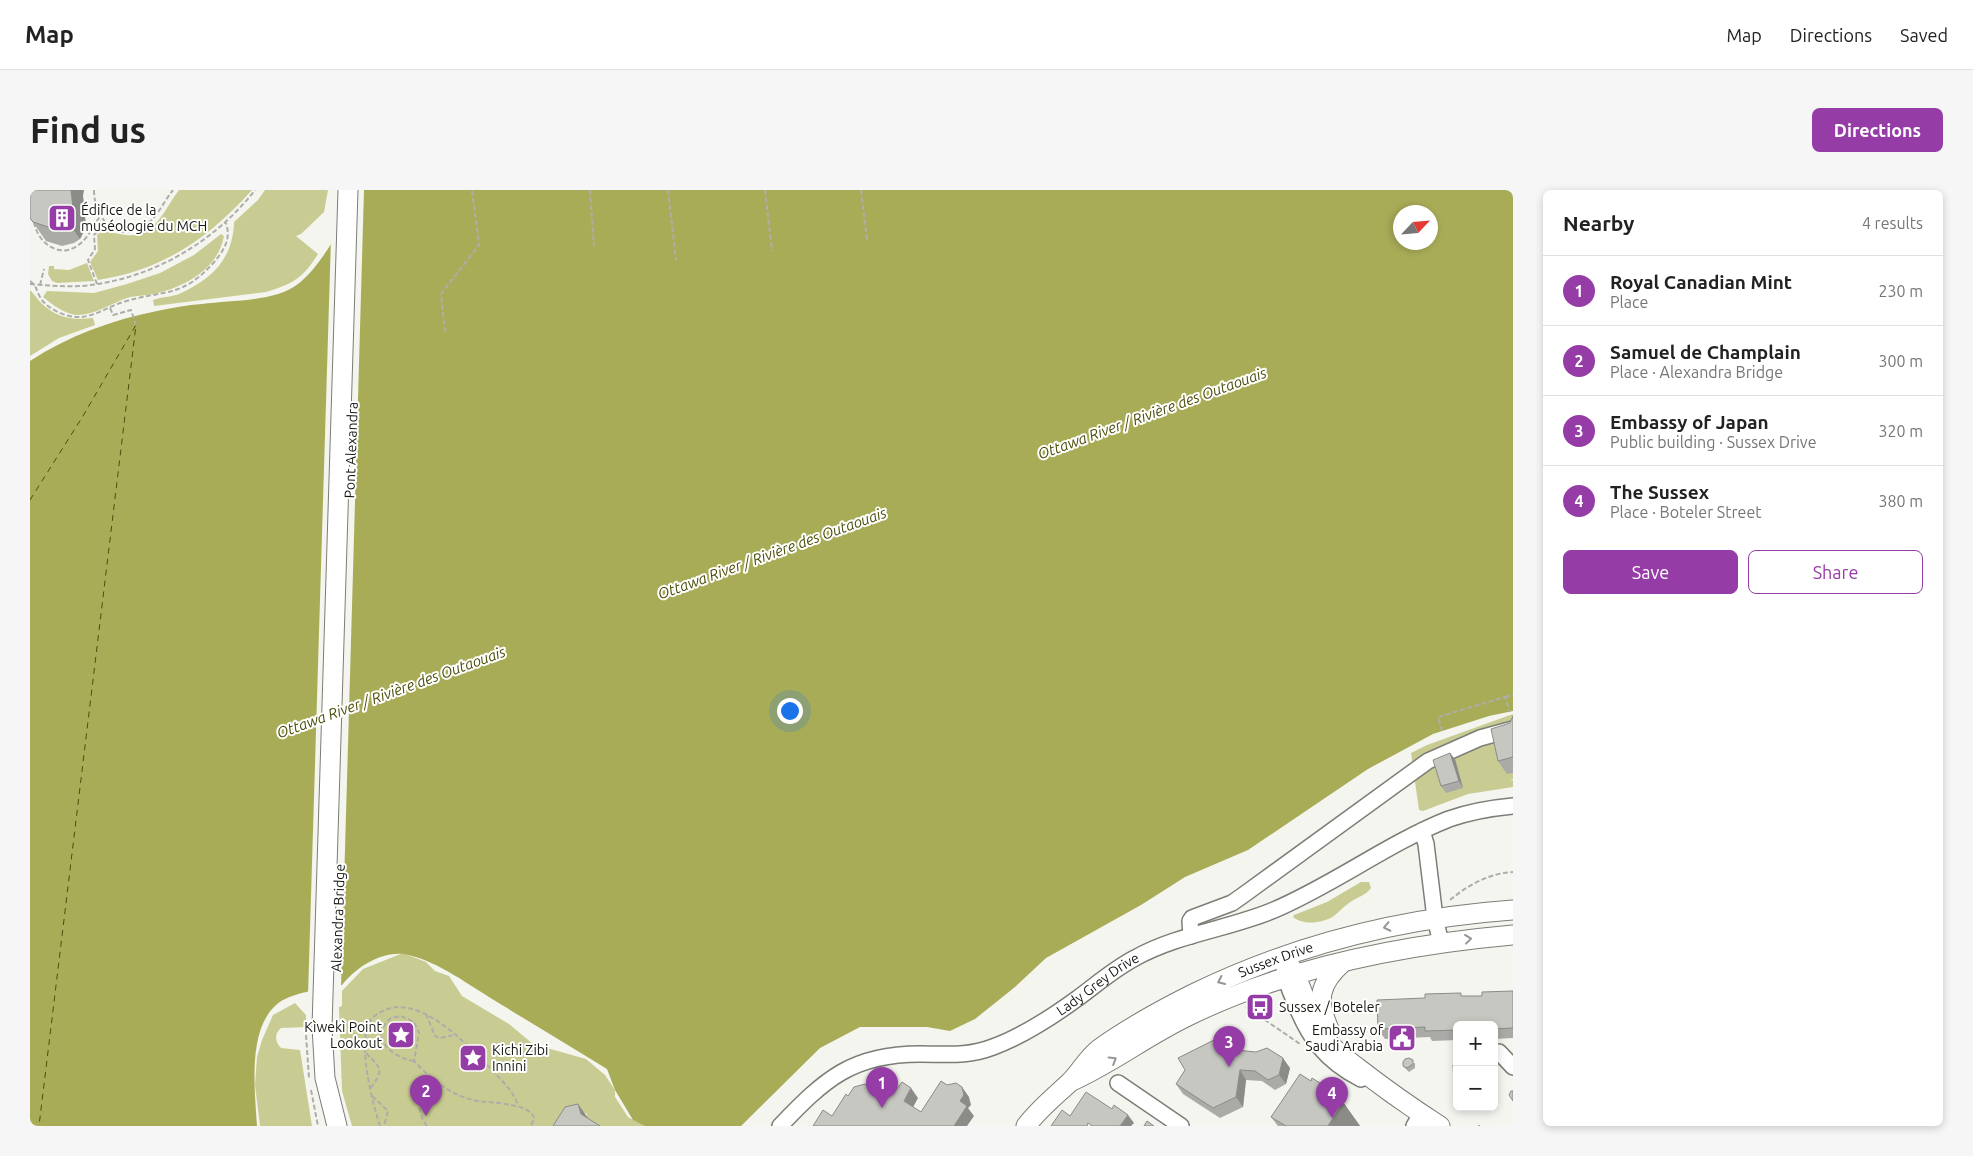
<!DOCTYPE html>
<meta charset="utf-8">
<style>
:root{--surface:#fff;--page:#f6f6f6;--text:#222;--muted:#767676;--line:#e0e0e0;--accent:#963ca7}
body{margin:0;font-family:Ubuntu,sans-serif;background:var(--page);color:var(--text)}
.controls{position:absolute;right:15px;bottom:15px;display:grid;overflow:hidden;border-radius:8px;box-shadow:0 2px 8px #0003}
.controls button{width:45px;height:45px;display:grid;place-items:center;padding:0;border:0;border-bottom:1px solid var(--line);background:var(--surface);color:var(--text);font:25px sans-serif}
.compass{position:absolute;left:1363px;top:15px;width:45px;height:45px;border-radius:50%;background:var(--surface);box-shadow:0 2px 8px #0003;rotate:64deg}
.you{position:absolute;left:759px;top:520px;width:18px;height:18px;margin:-12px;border:4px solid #fff;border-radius:50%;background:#1a73e8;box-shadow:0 0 0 8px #1a73e833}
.badge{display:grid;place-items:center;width:32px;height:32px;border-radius:50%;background:var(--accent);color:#fff;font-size:16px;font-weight:700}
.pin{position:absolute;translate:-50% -41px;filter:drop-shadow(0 1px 2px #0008)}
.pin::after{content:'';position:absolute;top:26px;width:18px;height:15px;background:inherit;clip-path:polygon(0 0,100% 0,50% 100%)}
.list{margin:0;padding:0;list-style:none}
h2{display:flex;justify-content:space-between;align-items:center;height:65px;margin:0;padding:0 20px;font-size:21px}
h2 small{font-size:16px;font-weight:400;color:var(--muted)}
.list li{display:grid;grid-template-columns:32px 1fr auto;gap:15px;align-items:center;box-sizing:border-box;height:70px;padding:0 20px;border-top:1px solid var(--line)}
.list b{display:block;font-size:19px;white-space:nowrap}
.list p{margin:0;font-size:16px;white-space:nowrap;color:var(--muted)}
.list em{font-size:16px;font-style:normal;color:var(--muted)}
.actions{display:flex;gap:10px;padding:15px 20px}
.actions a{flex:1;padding:11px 0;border:1px solid var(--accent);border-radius:8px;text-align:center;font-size:18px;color:var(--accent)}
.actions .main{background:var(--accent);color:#fff}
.map{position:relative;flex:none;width:1483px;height:936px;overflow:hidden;border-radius:8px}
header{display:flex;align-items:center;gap:30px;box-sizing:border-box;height:70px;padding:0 25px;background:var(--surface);border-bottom:1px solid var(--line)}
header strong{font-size:24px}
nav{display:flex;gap:28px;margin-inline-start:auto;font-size:18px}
.intro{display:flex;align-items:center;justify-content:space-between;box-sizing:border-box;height:120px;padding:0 30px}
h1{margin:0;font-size:35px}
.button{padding:12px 22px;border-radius:8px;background:var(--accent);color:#fff;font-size:18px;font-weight:700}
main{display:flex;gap:30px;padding:0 30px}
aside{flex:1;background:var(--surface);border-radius:8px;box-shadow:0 2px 8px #0003}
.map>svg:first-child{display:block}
</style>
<header>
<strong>Map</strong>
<nav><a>Map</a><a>Directions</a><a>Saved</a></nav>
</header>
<div class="intro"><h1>Find us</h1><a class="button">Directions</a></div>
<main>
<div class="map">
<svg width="1483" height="936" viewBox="0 0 1483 936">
<rect width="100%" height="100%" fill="#f4f5ee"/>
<path fill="#c9cc92" d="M149,0H222C179,48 133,80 68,90L60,72L68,61L67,45C76,35 96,52 115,42C131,33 138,14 149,0Z
M235,0H298L294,22L271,44L266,46L288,64C273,88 263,94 236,102L124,116L123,110C131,107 141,107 149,104C182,89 203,69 204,32L228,10Z
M191,44L194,46C188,79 155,97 124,104C115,106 106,105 97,108C82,113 63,126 46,125C33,123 23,115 13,107L17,101L64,103L97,94L130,83L164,65Z
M57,73L64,91L27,93L22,91L18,84L19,76H24V79L39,80Z
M0,100C5,105 10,113 17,118C31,129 46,130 63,128L65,135L29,148L0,166Z
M1483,524V589L1480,590H1483V597L1438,604L1393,621L1389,620L1381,563L1397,555Z
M1331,692H1339L1341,698C1335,706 1327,707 1319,713C1313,717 1309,722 1304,726C1293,733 1274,736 1263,727L1264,725L1297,712Z
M373,763L396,772L405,781L419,786L432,806L479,834L503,854L556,869L575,885L585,900V907L598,927L607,932L624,936H560L556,923L545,925L530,936H322L312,901L309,817L312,816V801L333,779Z
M265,813L276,825V837L251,838C244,844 245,852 251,858L270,860L282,936H230L225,895L227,867L232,850L243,825Z"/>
<path fill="#a9ac57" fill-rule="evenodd" d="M332,0H1483V521L1459,526L1403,544L1338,579L1218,660L1155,687L1111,715L1016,768L985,797L945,829L920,841L897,837H830L790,858L711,936H615L603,930L585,900L577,879C538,855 498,831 459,807C435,792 403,769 374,764C351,761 325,778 312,795C294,799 260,802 246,815C217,841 225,901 227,936H0V171C38,146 82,130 127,121C142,118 157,115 172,114C201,110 245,112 268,94C293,75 316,28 332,0ZM1370,22H1400V52H1370Z"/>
<path fill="#f4f5ee" d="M329,0H334L311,798L278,805L301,48Z"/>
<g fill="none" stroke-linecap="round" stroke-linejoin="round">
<path stroke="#4d4e0c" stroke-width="1" stroke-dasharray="6 5" stroke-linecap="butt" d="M0,310L53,226L106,135L9,936"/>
<defs>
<g id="minor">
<path d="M1392,641L1396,654L1405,728L1411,753"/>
<path d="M1161,746L1160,731L1162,728L1202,713L1212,706L1398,571L1450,548L1483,539"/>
<path d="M1254,777C1255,789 1259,799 1264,810C1278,847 1295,871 1331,889"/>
<path d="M1469,862L1483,877"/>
<path d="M1088,893L1151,936"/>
<path id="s1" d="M750,936C795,889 822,864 890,864C917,864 937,867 963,857C993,846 1022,827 1048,808C1067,794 1084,779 1105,768C1148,744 1199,739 1244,720C1305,694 1358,653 1419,629C1439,622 1462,618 1483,616"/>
<path d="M1384,936L1391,924"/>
</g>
<g id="major">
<path d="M1259,774C1274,797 1277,825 1294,847C1303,860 1316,869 1328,878C1355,899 1382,918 1410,936"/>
<path d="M1299,839C1286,810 1289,794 1312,773"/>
<path d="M1044,890C1083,872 1117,846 1156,827C1257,777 1371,755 1483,745"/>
<path d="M307,936L295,888L292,837L318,0"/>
<path id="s2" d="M996,936C1008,920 1024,907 1039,893C1050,883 1056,869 1069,859C1098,838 1131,820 1163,804C1265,754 1370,728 1483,720"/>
</g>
</defs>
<use href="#minor" stroke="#7d7d77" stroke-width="18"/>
<use href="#major" stroke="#7d7d77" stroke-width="21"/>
<path stroke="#adaea9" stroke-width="2" stroke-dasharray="5 2.5" stroke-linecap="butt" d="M64,0C64,30 88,55 117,34C128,26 134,11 143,0
M560,0L564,56
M638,0L646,70
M735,0L742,61
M831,0L837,50
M4,32C8,55 33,71 52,52C60,45 63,35 70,27
M0,91C7,96 6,100 10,107C16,118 33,126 46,127C63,128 77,117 93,112C135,99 152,109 185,71C195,59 201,48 196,33
M0,94C23,96 46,98 68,94C130,84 187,49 225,0
M67,94L58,70L65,59L64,45L75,33
M10,95L14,79
M80,118L83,125L101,120L106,135
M415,142L411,104L449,55L442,0
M1475,507L1483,505
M1412,541L1408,527L1475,507L1480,522
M1420,710C1438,695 1460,683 1483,682
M1216,817L1270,854
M396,824L405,846L409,848L425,845
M276,845L279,888
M436,854L441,872L457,875
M336,863C352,879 354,880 340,899
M384,871C363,868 337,847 361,828L371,826L384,832L389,843L384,871C402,890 421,906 448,911C462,913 500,913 504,928L501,936
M281,900L288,936
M342,906L358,921L354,936
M350,936C342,912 329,859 338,835C340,828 348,823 355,820C389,805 435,852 456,874C467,886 484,900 488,916
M397,936C383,917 392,905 398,885
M1449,936V935"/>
<use href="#minor" stroke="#fff" stroke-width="15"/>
<use href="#major" stroke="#fff" stroke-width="19"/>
</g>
<path fill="#aaaba6" d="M53,6L56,37L50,49L44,53L32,56L16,51L0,28Z
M1483,526V583L1477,584L1468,571Z
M1425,569L1433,598L1416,603L1411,596Z
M1483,801V848L1464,849V835H1427V850L1402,851L1400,847L1355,849L1348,839L1434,806H1452Z
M1196,859L1260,878L1256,894L1245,900L1232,891L1216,890L1213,917L1190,928L1153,904L1146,894Z
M1385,873V878L1379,882L1373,876Z
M1464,882L1467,886V900L1464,903Z
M1281,891L1298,898L1303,906L1313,912L1330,936H1248L1241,927Z"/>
<path fill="#8b8b87" d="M41,0H54L53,6L56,37L50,49L36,29Z
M1420,563L1425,569L1433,598L1429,591Z
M1253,868L1260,878L1256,894L1249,885Z
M1210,880L1216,890L1213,917L1206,907Z
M1464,882L1467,886V900L1464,895Z
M932,897L939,907L941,915L938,918L944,926L937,936H924L930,911Z
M881,898L888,908L881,921L874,911Z
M1298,898L1311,916L1313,912L1330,936H1298L1296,901Z
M548,914L558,928L560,936L551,924Z
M1098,925L1104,933L1101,936H1090Z"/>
<path fill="#c6c7c1" stroke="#8b8b87" d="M0,0H41L43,18L36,29L31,33L18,37L3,32L0,28Z
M1483,526V567L1468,571L1461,539L1480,533Z
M1420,563L1429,591L1411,596L1403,570Z
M1483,801V838L1464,839V835H1427V840L1395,841V837L1348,839L1347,810L1395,808V804L1431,803V806H1452V802Z
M1188,848L1196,859L1226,862L1237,858L1253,868L1249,885L1238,890L1225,881L1210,880L1206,907L1183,918L1146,894L1155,880L1148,868Z
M1379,868L1383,870V874L1377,878L1373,876V872L1375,869Z
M1427,872V894L1424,891L1423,875Z
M1270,884L1281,891L1282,888L1298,898L1296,901L1313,912L1298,936H1256L1241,927Z
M911,891L917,895L926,893L932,897L934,905L930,911L937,916L924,936H783L793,920L802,926L816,904L818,906L824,897L835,894L849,903L852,897L863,904L872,892L881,898L874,911L891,922Z
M1481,901H1483V911L1479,905Z
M1056,902L1082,919L1084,915L1098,925L1090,936H1062L1058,933L1057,936H1021L1032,920L1040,926Z
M548,914L551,924L570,936H523L535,917Z
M1117,931L1124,936H1114Z"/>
<defs><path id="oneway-chevron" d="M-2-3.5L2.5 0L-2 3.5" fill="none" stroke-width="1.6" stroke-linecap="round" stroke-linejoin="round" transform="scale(1.25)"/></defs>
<g stroke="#969695">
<use href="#oneway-chevron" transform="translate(1357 737) rotate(168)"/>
<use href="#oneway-chevron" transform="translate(1438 749) rotate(-7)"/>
<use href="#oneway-chevron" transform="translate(1191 791) rotate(155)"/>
<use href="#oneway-chevron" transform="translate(1083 870) rotate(-32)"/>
</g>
<defs>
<symbol id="building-square" viewBox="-11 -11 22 22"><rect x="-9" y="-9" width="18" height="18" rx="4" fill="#963ca7" stroke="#fffffe"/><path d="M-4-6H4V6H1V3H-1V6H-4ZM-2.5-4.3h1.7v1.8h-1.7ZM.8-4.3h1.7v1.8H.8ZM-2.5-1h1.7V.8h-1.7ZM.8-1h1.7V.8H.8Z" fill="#fff"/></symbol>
<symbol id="bus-square" viewBox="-11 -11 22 22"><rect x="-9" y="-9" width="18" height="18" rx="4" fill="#963ca7" stroke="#fffffe"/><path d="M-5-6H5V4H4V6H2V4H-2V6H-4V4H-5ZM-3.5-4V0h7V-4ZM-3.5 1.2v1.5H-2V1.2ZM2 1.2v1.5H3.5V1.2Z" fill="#fff"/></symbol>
<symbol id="sight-square" viewBox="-11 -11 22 22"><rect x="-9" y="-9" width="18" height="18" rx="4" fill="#963ca7" stroke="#fffffe"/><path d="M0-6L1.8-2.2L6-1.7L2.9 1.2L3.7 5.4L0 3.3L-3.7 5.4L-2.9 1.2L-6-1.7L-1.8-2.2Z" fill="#fff"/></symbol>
<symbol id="civic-square" viewBox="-11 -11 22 22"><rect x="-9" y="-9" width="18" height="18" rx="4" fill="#963ca7" stroke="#fffffe"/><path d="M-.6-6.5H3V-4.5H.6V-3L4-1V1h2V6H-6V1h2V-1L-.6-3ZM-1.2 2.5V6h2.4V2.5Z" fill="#fff"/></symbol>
</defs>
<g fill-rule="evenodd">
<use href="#building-square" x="16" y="12" width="32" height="32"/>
<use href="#bus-square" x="1214" y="801" width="32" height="32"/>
<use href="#sight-square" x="355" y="829" width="32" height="32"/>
<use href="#civic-square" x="1356" y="832" width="32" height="32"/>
<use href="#sight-square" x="427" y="852" width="32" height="32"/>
</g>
<g text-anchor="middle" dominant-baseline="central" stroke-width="4" stroke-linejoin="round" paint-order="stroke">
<g font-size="14" fill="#161614" stroke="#fffffe" text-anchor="start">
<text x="51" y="20">Édifice de la<tspan x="51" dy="16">muséologie du MCH</tspan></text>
<text x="1249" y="817">Sussex / Boteler</text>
<text x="352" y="837" text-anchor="end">Kìwekì Point<tspan x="352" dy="16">Lookout</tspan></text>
<text x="1353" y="840" text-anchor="end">Embassy of<tspan x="1353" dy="16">Saudi Arabia</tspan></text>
<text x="462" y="860">Kichi Zibi<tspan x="462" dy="16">Innini</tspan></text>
</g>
<g font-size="14" fill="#161614" stroke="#fffffe">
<text transform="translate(321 260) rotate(-88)">Pont Alexandra</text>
<text transform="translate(308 728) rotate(-88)">Alexandra Bridge</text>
<text stroke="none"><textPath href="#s2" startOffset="305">Sussex Drive</textPath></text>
<text stroke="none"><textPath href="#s1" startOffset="360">Lady Grey Drive</textPath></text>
</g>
<g font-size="15" font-style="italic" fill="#4d4e0c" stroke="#fffffe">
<text transform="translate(1122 223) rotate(-20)">Ottawa River / Rivière des Outaouais</text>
<text transform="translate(742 363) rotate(-20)">Ottawa River / Rivière des Outaouais</text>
<text transform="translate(361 502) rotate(-20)">Ottawa River / Rivière des Outaouais</text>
</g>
</g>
</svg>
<div class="controls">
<button>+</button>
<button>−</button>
</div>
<svg class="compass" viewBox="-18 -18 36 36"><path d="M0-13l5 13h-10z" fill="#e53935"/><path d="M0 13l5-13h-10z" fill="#767676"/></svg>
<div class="you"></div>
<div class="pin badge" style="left:852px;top:918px">1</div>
<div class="pin badge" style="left:396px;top:926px">2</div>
<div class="pin badge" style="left:1199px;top:877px">3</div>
<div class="pin badge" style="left:1302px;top:928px">4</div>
</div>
<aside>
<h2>Nearby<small>4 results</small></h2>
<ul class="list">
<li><span class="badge">1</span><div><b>Royal Canadian Mint</b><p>Place</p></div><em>230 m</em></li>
<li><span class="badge">2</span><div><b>Samuel de Champlain</b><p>Place · Alexandra Bridge</p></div><em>300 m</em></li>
<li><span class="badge">3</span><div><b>Embassy of Japan</b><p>Public building · Sussex Drive</p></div><em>320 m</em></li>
<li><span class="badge">4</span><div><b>The Sussex</b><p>Place · Boteler Street</p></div><em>380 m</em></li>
</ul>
<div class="actions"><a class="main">Save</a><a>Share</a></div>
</aside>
</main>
